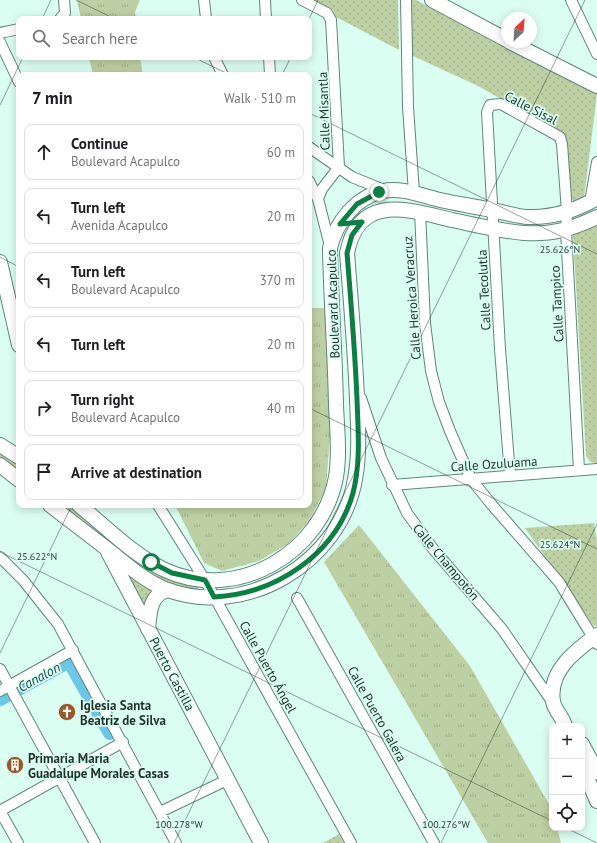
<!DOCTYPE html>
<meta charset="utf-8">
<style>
:root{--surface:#fff;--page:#f6f6f6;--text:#202124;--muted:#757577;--line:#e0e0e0}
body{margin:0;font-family:"PT Sans",sans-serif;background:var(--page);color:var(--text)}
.controls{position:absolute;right:12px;bottom:12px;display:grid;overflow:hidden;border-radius:8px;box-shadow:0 2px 10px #0003}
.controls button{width:36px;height:36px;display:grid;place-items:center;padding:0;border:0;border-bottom:1px solid var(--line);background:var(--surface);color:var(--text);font:20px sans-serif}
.compass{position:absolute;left:501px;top:12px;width:36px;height:36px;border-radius:50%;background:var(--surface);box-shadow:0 2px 10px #0003;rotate:26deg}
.stop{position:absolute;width:12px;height:12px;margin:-9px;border:3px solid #0b8043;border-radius:50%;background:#fff}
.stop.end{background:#0b8043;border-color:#fff;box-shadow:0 1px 4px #0008}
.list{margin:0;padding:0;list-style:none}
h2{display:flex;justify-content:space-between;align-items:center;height:52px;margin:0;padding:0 16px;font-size:17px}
h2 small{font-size:13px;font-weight:400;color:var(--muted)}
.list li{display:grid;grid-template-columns:26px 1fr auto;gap:12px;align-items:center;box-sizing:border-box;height:56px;margin:0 8px 8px;padding:0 8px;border:1px solid var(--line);border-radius:8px}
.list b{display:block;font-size:15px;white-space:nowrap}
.list p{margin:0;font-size:13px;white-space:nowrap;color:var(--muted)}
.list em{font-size:13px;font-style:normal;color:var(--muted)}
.icon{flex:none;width:22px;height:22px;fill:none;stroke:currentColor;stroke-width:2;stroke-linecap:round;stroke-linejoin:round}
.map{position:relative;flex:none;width:597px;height:843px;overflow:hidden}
.search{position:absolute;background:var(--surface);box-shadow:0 2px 10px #0003;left:16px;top:16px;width:296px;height:44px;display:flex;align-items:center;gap:10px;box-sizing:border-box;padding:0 14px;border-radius:8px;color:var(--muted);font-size:15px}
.panel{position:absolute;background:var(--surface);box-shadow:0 2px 10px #0003;left:16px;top:72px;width:296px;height:436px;border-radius:8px}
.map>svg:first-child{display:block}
</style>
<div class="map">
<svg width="597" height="843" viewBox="0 0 597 843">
<defs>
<pattern id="grass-tufts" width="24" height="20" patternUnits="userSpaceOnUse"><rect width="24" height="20" fill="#bdd0a3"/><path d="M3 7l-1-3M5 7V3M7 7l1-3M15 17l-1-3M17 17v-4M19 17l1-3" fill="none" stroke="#a2b38c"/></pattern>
<pattern id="park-dots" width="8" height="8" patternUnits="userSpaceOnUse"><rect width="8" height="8" fill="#bdd0a3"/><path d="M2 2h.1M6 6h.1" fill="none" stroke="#a2b38c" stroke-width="1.8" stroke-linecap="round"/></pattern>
</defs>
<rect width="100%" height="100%" fill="#dbfef3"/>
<path fill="url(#grass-tufts)" d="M77,0H140L135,12L136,19H81Z
M89,57H140L143,75H93Z
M309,308H325L330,435L326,488L310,520L288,544L259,561L222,571L204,563L175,505H309Z
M359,525L470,666L550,806L552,828H557L561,843H488L324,562Z"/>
<path fill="url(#park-dots)" d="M314,0H398L399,50L336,17L333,10Z
M411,0H416L597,94L584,198L575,202L569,197L565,135L478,86L413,56L408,13Z
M597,220V463C591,463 589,461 586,456L573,235L575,231Z
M0,450L19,463V475L0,461Z
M57,505H70L85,517L199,584L197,592L167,587L143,614L110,547Z
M594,523L597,540V626L593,625L525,528Z
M339,834L344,843H323Z"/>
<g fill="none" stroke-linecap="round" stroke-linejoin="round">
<path stroke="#6cc6e6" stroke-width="14" d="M0,699L69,661L110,733"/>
<defs>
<path id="street" d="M204,0L206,19
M265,0L266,19
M302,0L327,13L331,20L339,167L322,189L318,199
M406,0L408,107L414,193
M571,0L597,54
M60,19L65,13L64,0
M0,33L19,29
M0,42L19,82
M214,57L223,75
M269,57L270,75
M309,147L352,177L384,190
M309,181L318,199L330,246
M590,202L597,162
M420,211L425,323L431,371L439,402L450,431L471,479L492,505L559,582L597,644
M361,398L381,458L407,513L434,550L502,629L553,703
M510,475L500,349L487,112L490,105L501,104L560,137L562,144L567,212L566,231L579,470
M392,485L597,469
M158,505L205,580L351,843
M0,557L23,580L58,624L176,843
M297,598L434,843
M0,669L95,843
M0,691L73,650
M0,811L123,742
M0,811L18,843
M160,812L227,780"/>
<path id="secondary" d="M432,0L507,40
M510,42L597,86
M0,262L19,345
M0,445L19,457
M0,465L19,480
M50,505C69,520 88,534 107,549C125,563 143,580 165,589C246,620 341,562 355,479C360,453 358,425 357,399C355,350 351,302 347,253C359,192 409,210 452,220C476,225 500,231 524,233C552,235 572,229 597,217
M79,505C106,527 133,555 165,570C237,603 322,553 336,477C340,454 337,429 336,405C335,353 331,301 330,248C336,222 356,197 383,191C401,187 423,196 440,200C457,204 474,206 491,210C503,212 515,216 527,217C553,218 575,211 597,198
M108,552L261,843
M148,629C150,613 149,596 167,590
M565,726C563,717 554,710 553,701C548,671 576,650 597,635
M582,744L597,772
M582,766L597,801"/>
</defs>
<use href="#street" stroke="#5e877b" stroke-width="12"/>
<use href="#secondary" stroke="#5e877b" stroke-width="16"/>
<use href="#street" stroke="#fff" stroke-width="10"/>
<use href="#secondary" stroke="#fff" stroke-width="14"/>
</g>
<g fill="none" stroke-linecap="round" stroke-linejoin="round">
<path stroke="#0b8043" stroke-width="5" d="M151,562L172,573L205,580L214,597C276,594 336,554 353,493C361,462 358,430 357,399C355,350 351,302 347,253L352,235L362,222L340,224L357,204L379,192"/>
</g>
<path fill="none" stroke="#1f302b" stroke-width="1" stroke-opacity="0.45" d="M76,0L115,19M42,19L51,0M309,19L318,0M193,57L230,75M282,75L291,57M0,105L23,57M309,113L597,254M0,257L19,267M309,408L597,549M0,552L552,821M0,653L72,505M566,828L597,843M174,843L585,0M441,843L597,524"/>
<defs>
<symbol id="church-disc" viewBox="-11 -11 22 22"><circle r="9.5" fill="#9a5727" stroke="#dbfef3"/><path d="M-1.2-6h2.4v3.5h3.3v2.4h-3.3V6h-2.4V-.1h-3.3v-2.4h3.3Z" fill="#fff"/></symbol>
<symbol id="building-disc" viewBox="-11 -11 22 22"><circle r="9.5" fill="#9a5727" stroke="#dbfef3"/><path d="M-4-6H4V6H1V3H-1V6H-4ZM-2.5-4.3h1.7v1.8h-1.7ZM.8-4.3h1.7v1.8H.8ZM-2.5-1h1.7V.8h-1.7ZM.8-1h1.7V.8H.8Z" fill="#fff"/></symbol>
</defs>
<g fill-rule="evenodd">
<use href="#church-disc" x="57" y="702" width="20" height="20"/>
<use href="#building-disc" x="5" y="755" width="20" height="20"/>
</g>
<g text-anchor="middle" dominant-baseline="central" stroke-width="3.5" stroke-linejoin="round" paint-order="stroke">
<g font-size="13" fill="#1f302b" stroke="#dbfef3">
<text transform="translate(531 108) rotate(27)">Calle Sisal</text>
<text transform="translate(324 111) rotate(-92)">Calle Misantla</text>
<text transform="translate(484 290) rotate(-93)">Calle Tecolutla</text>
<text transform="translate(412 298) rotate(-94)">Calle Heroica Veracruz</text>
<text transform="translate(333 304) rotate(-92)">Boulevard Acapulco</text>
<text transform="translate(557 304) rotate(-93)">Calle Tampico</text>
<text transform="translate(494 464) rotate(-4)">Calle Ozuluama</text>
<text transform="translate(446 562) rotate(50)">Calle Champotón</text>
<text transform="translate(268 667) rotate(61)">Calle Puerto Ángel</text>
<text transform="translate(172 674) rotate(62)">Puerto Castilla</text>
<text transform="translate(377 714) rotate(61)">Calle Puerto Galera</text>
</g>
<g font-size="13" font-weight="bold" fill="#1f302b" stroke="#dbfef3" text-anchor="start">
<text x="80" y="705">Iglesia Santa<tspan x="80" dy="15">Beatriz de Silva</tspan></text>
<text x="28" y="758">Primaria Maria<tspan x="28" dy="15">Guadalupe Morales Casas</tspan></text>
</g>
<g font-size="14" font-style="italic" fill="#244c5a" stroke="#dbfef3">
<text transform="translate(39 677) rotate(-29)">Canalon</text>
</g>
</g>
<g font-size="10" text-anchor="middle" fill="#1f302b" stroke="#dbfef3" stroke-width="3.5" stroke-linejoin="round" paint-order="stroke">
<text x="560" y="253">25.626°N</text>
<text x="560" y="548">25.624°N</text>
<text x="37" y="560">25.622°N</text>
<text x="179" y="828">100.278°W</text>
<text x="446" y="828">100.276°W</text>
</g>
</svg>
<div class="controls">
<button>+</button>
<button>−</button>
<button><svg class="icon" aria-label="locate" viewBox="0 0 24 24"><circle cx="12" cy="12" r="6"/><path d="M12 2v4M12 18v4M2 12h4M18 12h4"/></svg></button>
</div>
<svg class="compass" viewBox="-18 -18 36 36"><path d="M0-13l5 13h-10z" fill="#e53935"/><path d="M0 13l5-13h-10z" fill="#757577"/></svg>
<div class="stop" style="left:151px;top:562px"></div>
<div class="stop end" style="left:379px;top:192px"></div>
<div class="search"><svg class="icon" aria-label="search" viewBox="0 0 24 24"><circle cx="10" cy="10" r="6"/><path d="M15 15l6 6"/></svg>Search here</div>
<section class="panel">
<h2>7 min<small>Walk · 510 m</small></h2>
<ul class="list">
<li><svg class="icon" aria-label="ahead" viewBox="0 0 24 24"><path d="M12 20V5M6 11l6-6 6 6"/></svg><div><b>Continue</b><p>Boulevard Acapulco</p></div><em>60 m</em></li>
<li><svg class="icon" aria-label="left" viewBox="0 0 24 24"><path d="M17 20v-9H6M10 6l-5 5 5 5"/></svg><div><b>Turn left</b><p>Avenida Acapulco</p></div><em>20 m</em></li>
<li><svg class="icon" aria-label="left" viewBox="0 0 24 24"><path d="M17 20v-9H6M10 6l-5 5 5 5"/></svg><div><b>Turn left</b><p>Boulevard Acapulco</p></div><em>370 m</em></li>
<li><svg class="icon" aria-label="left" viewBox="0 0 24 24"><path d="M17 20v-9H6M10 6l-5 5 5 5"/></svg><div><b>Turn left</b></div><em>20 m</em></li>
<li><svg class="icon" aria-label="right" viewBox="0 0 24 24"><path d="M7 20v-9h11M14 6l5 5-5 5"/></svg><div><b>Turn right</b><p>Boulevard Acapulco</p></div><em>40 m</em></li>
<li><svg class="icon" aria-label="arrive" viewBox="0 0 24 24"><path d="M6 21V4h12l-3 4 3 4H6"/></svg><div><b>Arrive at destination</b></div></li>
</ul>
</section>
</div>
